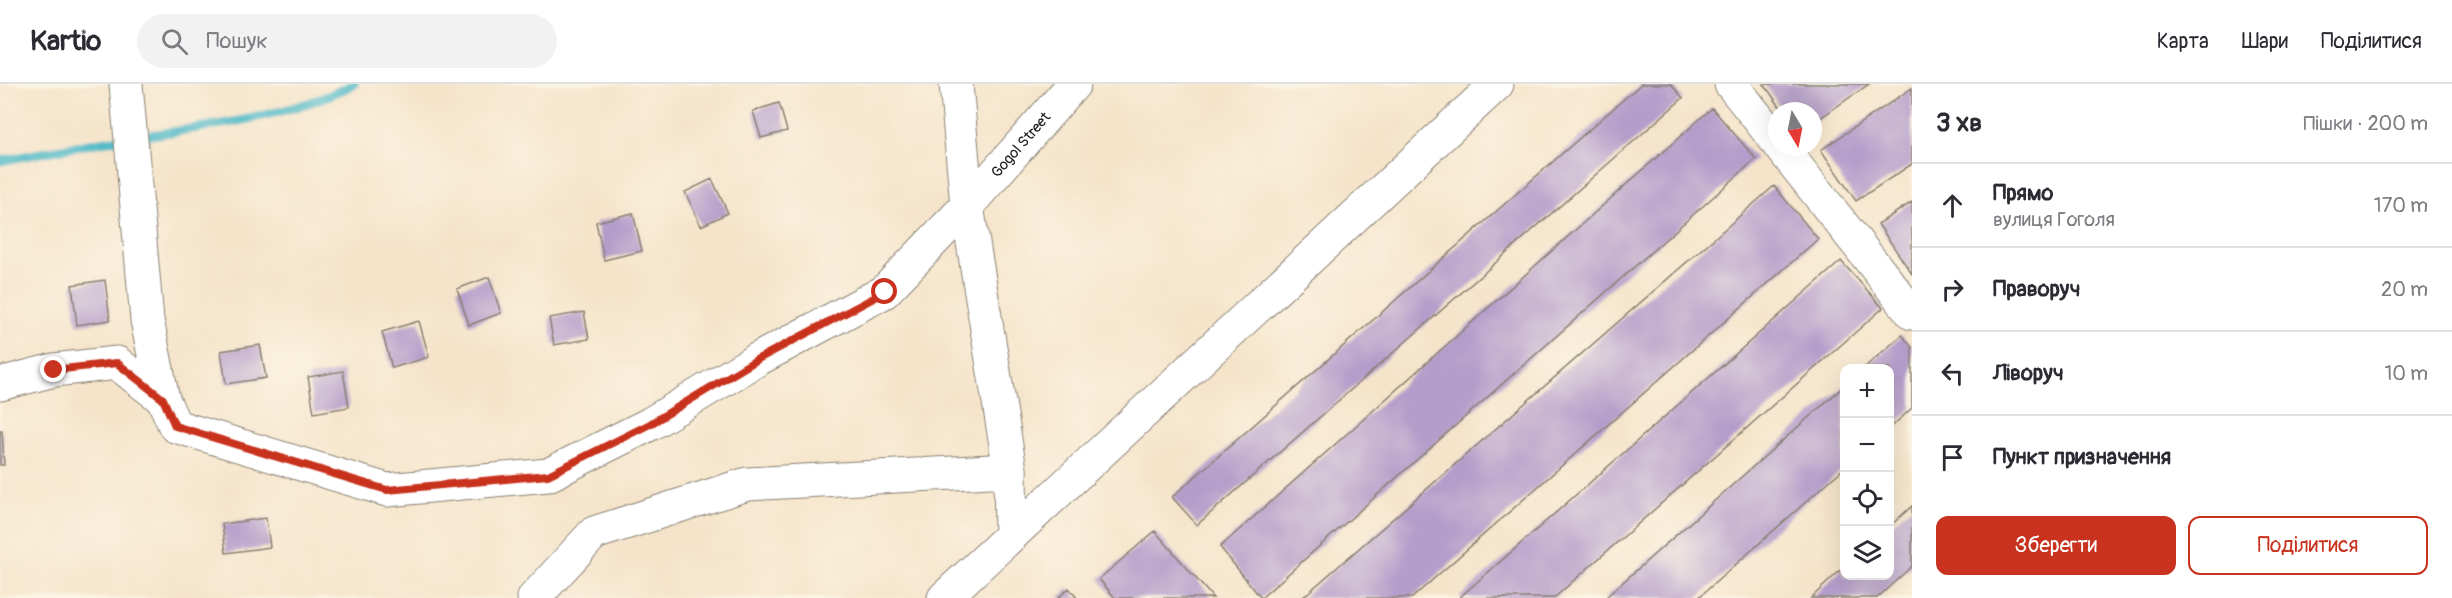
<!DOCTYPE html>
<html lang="uk">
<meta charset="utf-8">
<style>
:root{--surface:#fff;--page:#f2f2f3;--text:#2b2b33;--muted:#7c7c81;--line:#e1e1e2;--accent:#c8321e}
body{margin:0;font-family:Pangolin,sans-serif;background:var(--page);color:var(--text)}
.controls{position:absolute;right:18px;bottom:18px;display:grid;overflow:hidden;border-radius:12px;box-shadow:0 6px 24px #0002}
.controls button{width:54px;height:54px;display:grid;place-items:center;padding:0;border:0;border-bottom:2px solid var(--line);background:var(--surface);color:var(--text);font:30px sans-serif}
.compass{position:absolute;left:1768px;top:18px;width:54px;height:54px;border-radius:50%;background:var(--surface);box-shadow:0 6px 24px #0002;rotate:170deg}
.stop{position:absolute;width:18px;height:18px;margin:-14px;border:4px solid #c8321e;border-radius:50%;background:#fff}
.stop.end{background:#c8321e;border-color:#fff;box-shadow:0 2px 6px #0008}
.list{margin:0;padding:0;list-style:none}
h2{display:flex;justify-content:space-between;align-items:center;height:78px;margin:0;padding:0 24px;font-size:26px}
h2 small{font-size:20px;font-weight:400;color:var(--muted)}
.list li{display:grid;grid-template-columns:39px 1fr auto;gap:18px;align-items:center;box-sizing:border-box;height:84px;padding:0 24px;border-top:2px solid var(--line)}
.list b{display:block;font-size:22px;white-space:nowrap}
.list p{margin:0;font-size:20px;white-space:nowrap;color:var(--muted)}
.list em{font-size:20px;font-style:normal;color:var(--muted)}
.actions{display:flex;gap:12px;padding:18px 24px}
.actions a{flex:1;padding:14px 0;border:2px solid var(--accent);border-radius:12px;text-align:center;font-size:21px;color:var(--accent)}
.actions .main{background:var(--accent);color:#fff}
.icon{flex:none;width:33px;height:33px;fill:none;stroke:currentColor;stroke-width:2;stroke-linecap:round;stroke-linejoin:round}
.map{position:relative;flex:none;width:1912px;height:514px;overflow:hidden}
header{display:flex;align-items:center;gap:36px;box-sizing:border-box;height:84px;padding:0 30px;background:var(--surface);border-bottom:2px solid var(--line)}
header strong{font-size:28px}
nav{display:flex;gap:33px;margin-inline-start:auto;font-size:21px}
.search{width:420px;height:54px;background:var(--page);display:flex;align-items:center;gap:15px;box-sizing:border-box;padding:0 21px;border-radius:33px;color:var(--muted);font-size:22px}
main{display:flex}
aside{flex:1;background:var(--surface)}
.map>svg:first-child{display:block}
</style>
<header>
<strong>Kartio</strong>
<div class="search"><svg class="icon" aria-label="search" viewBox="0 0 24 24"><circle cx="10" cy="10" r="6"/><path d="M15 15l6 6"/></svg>Пошук</div>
<nav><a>Карта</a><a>Шари</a><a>Поділитися</a></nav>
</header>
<main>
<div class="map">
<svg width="1912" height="514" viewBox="0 0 1912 514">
<rect width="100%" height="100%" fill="#fcf5e5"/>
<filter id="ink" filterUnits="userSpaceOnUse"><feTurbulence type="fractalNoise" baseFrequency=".0167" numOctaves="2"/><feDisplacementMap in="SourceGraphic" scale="12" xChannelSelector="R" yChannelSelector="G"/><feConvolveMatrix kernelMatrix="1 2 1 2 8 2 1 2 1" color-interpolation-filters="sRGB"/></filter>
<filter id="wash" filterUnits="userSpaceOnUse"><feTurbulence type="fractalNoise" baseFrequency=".008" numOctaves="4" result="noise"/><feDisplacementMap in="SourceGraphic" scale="24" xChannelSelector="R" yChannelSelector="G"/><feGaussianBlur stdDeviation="1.35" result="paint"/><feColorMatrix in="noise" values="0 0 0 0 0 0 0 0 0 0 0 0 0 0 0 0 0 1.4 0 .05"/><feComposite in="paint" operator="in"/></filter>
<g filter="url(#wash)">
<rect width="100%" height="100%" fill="#f5e4ca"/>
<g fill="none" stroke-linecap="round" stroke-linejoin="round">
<path stroke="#4bb8c7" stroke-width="9" d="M0,77C42,69 84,60 127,54C200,44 288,34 354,0"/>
</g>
<g id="blocks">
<path fill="#b49dca" d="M1641,0H1671L1683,14L1197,441L1172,413Z
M1764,0H1869L1813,39V27H1783Z
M1912,4V80L1856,117L1821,66Z
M779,19L787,47L761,54L753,27Z
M1712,24L1756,75L1261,514L1220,463Z
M712,95L728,129L701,142L685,108Z
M1774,102L1818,155L1412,514H1302Z
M1912,118V190L1878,140Z
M633,129L642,167L604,176L596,138Z
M1841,177L1883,224L1554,514H1459Z
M489,193L501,229L469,241L457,205Z
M105,196L110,236L77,241L72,201Z
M584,228L589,255L554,261L549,234Z
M419,237L429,273L392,284L382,248Z
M1902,251L1912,263V324L1890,344V284H1864Z
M260,261L266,294L226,300L221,267Z
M343,287L349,323L314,329L308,293Z
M1844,302V384L1698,514H1605Z
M0,347H2L4,381H0Z
M1912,422V482L1877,514H1811L1844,483V492H1890V442Z
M266,434L270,463L226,469L222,440Z
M1155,447L1213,514H1115L1099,495Z
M1069,504L1077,514H1058Z"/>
</g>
</g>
<g filter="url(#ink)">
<use href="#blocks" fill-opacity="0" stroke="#888073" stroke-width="1.5"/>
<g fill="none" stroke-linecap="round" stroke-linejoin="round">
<defs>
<g id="minor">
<path id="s1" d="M126,0L147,236L163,315L175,342L387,406L548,391L650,340L758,275L884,208L967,122L1074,0"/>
<path d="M956,0L967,122L1010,386L1011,451"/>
<path d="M1731,0L1777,58"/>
<path d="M1781,63L1912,229"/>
<path d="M0,300L54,286L117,279L163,315"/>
<path d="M534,514L594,449L747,400L1010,386"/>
<path d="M944,514L1497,0"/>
</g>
</defs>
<use href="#minor" stroke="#888073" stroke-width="35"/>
<use href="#minor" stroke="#fff" stroke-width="33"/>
</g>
</g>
<g fill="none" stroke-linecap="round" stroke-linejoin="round" filter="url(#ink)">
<path stroke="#c8321e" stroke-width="8" d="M54,286L117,279L163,315L175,342L387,406L548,391L650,340L758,275L885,208"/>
</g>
<g text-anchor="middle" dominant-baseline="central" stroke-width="4.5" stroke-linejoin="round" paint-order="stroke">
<g font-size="15" fill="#1c1c1c" stroke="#fcf5e5">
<text stroke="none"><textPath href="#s1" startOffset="1314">Gogol Street</textPath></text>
</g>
</g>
</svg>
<div class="controls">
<button>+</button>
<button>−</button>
<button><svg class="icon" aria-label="locate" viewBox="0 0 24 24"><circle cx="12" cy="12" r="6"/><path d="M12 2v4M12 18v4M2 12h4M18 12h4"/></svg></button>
<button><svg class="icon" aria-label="layers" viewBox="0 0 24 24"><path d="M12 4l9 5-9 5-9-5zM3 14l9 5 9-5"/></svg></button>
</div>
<svg class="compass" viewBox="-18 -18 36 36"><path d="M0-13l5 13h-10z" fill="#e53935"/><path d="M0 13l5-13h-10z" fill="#7c7c81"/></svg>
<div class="stop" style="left:885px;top:208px"></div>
<div class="stop end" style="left:54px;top:286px"></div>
</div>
<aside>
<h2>3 хв<small>Пішки · 200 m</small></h2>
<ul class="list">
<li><svg class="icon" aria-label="ahead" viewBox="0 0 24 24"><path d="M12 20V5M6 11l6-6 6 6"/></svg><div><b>Прямо</b><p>вулиця Гоголя</p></div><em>170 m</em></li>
<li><svg class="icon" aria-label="right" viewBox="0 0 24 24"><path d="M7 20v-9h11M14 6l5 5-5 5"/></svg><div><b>Праворуч</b></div><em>20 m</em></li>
<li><svg class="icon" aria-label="left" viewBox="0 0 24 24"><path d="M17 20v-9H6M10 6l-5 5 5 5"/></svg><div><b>Ліворуч</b></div><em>10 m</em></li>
<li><svg class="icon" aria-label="arrive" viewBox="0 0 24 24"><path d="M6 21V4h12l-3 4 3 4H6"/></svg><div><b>Пункт призначення</b></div></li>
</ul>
<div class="actions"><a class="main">Зберегти</a><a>Поділитися</a></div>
</aside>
</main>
